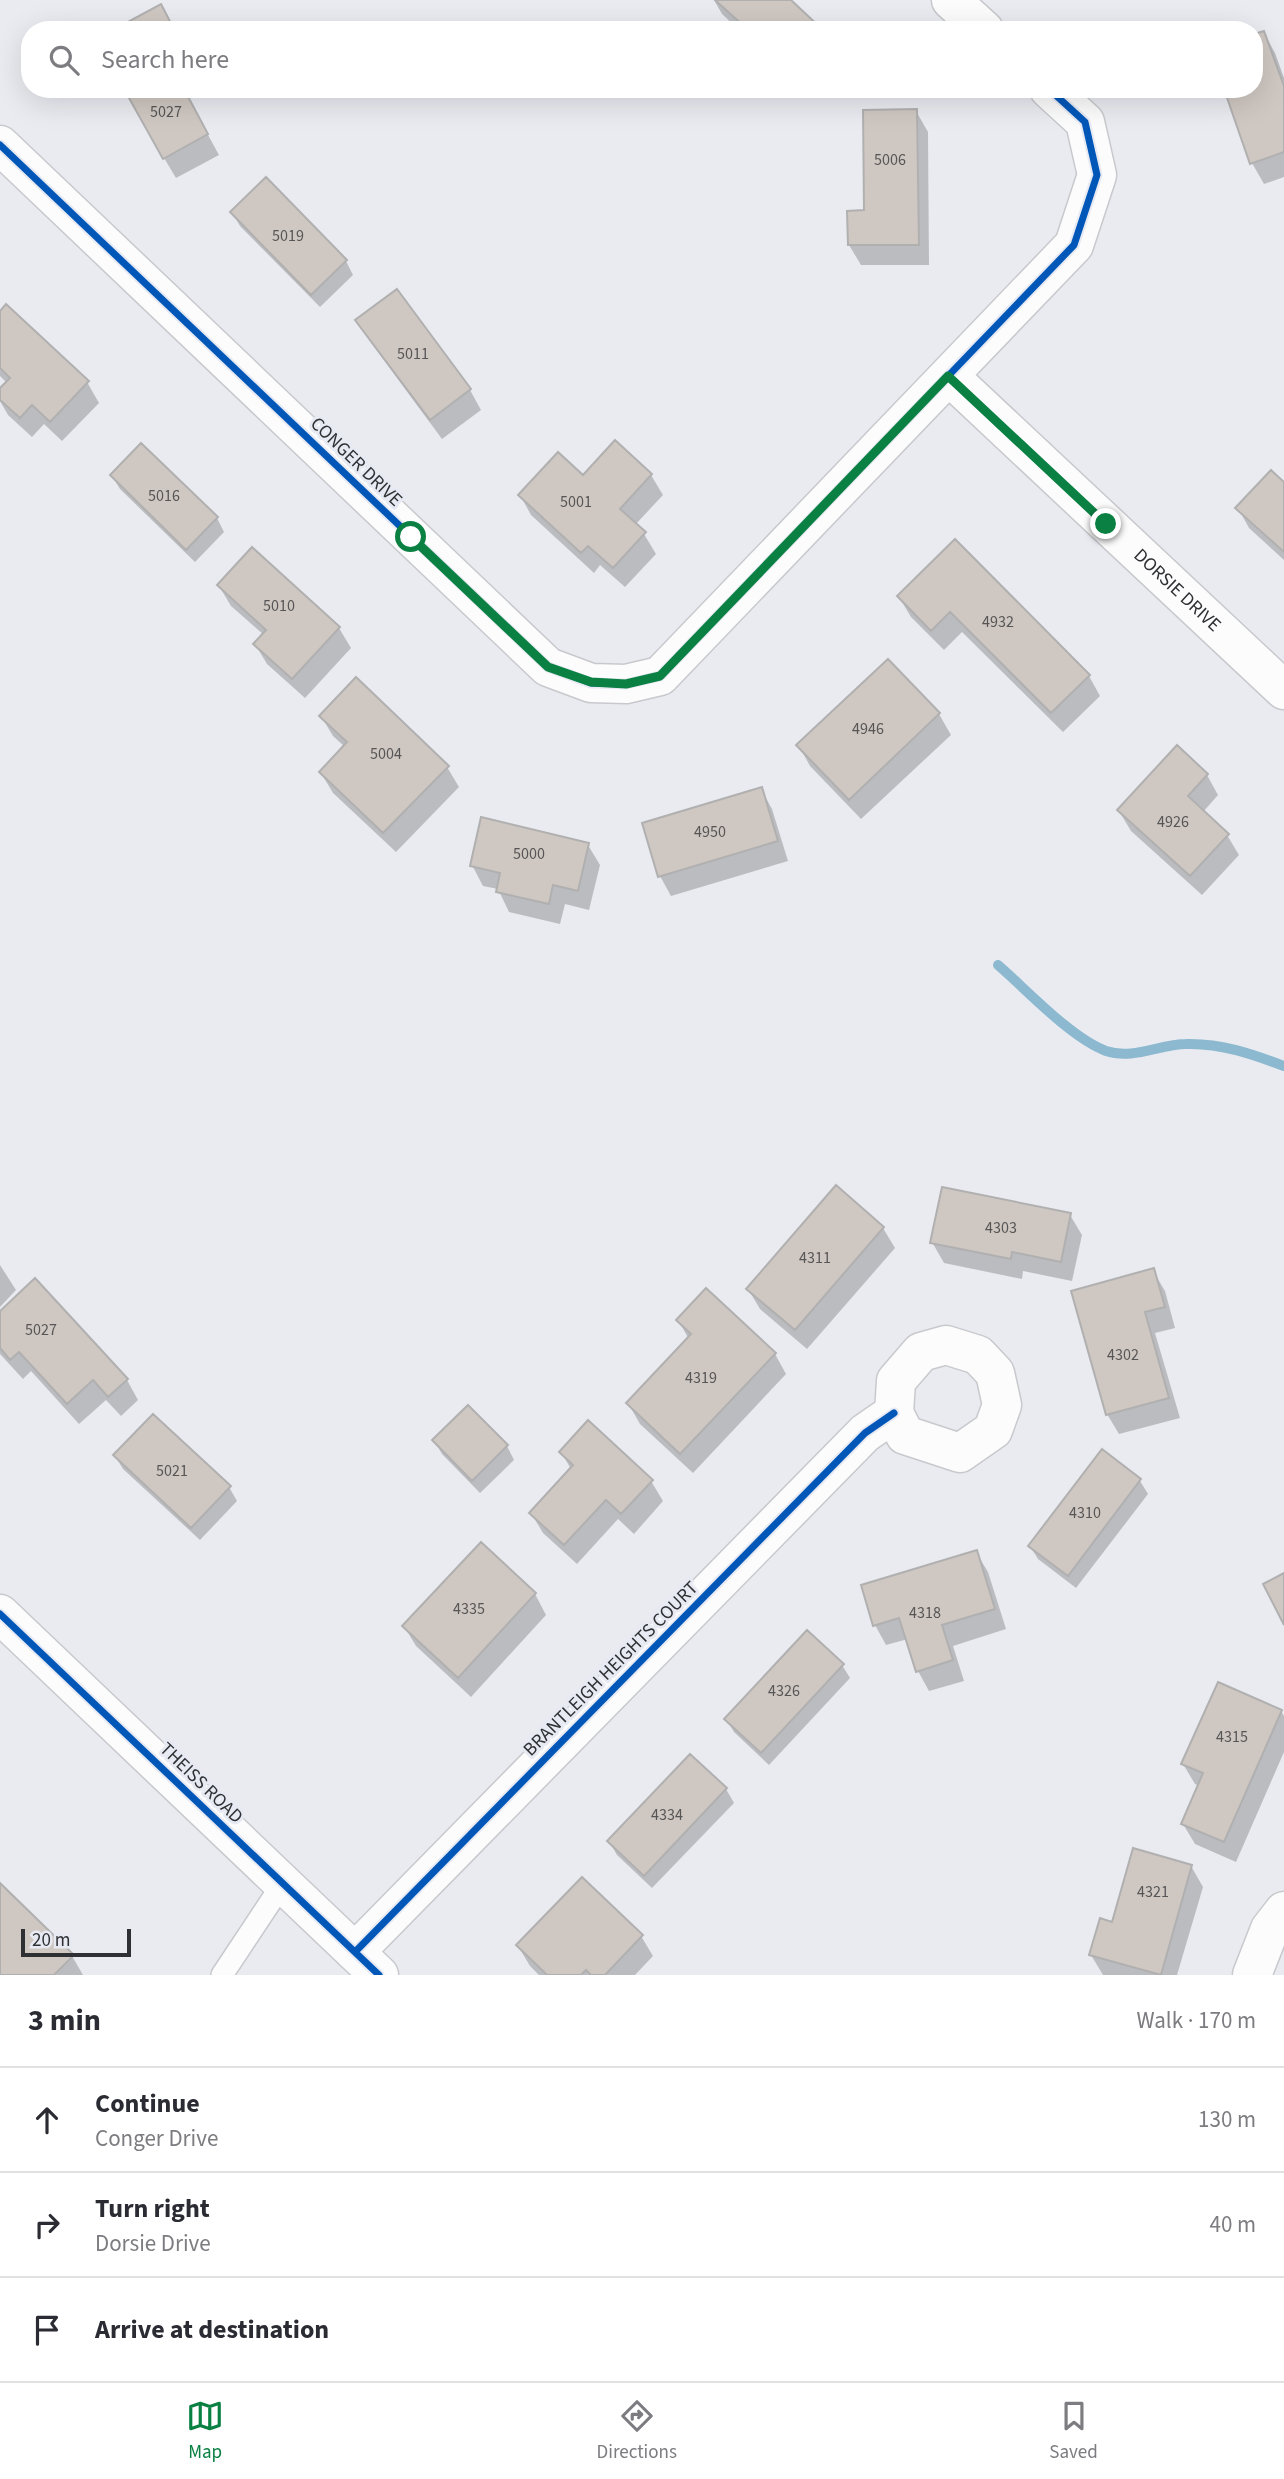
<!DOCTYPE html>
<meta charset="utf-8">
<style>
:root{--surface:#fff;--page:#f7f7f7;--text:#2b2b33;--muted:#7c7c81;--line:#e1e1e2;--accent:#0b8043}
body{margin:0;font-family:"Source Sans 3",sans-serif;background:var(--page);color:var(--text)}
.scale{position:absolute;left:21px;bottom:18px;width:110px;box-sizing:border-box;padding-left:7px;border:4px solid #2f3033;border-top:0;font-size:19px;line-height:24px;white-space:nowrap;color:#2f3033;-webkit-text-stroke:5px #e7eaf3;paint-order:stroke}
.stop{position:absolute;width:21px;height:21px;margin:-16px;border:5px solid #0b8043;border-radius:50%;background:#fff}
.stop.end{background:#0b8043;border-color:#fff;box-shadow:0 2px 7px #0008}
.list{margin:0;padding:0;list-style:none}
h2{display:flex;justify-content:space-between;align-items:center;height:91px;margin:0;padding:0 28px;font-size:30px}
h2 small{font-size:23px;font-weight:400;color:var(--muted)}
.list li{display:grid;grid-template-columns:46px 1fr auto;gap:21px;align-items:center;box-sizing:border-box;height:105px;padding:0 28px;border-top:2px solid var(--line)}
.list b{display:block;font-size:26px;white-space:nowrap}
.list p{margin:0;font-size:23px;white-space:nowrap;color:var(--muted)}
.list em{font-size:23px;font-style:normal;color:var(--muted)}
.icon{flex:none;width:38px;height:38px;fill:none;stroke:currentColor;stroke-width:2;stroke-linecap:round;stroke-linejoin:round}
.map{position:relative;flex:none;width:1284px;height:1975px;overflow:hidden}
.search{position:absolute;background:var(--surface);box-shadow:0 7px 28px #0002;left:21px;right:21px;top:21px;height:77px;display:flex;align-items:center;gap:18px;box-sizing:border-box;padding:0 24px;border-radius:28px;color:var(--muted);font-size:26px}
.sheet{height:406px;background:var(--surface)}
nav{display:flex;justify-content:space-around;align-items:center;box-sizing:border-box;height:98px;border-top:2px solid var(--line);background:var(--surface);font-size:19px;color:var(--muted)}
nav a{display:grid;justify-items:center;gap:4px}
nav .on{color:var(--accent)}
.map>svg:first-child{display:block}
</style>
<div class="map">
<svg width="1284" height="1975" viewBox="0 0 1284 1975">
<rect width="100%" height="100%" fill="#eaebf0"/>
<path fill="#0003" d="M714,0H788L821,30H739L722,14Z
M1264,33L1275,53L1284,78V177L1264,184L1252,163L1226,89H1254Z
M183,89L219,155L176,178L164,158Z
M804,89H820L813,97Z
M916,111L928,132L929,265H861L849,245Z
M232,212L346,261L353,275L320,307L240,226Z
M0,313L87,382L99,403L62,441L44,424L32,437L8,415L0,401V390L7,383L0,376Z
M358,320L470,390L481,410L442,439L369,340Z
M615,443L651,475L663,495L635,525L644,534L656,554L625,587L600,565L594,573L531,515L520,495L583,477Z
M112,476L217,518L224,532L195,562L120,489Z
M1284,484V560L1249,528L1238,508Z
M955,542L1089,676L1100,696L1063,732L962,632L944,650L911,617L899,597Z
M219,586L339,628L351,648L305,698L267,664L255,644L264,635L231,606Z
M888,661L939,714L951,735L861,819L810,766L799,746Z
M321,716L447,767L459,787L396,852L333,793L321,773L345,747L333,736Z
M1207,775L1218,795L1203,812L1227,835L1239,855L1202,895L1131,831L1119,811Z
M761,789L772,809L788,861L671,896L660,876Z
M588,845L600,865L589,910L565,904L560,924L509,912L498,889L483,886L472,865Z
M1070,1215L1082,1235L1072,1281L1023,1271L1022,1279L944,1263L932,1242Z
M883,1228L895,1248L807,1349L760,1309L748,1289Z
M0,1265L16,1290L0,1307Z
M1153,1271L1165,1291L1175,1328L1155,1333L1180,1418L1119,1434L1107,1414Z
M35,1281L127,1380L138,1400L121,1416L106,1400L79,1424L31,1371L23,1379L0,1354V1313Z
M678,1320L775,1354L786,1374L693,1473L640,1424L628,1403L689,1339Z
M434,1440L507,1446L514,1460L480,1493L442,1454Z
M561,1452L651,1481L663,1501L634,1534L618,1519L577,1564L543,1533L531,1513L571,1469Z
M1102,1452L1140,1481L1148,1494L1076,1588L1038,1559L1030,1546Z
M115,1456L229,1487L237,1501L200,1540L123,1469Z
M976,1552L988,1572L1006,1629L953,1646L964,1681L929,1691L918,1671L908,1639L886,1645L875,1625Z
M535,1594L546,1615L471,1697L416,1646L404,1626Z
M842,1665L850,1678L769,1765L734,1732L726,1719Z
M1281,1711L1284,1716V1752L1236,1862L1195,1844L1183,1824L1200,1786L1195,1784L1183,1764Z
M726,1789L734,1803L652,1888L617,1855L609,1841Z
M1191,1866L1203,1887L1177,1975H1103L1091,1955Z
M0,1886L72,1956L83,1975H0Z
M641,1936L653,1956L635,1975H539L530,1966L518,1946Z"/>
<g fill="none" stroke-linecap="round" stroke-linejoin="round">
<path stroke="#8db9d0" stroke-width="10" d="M998,965C1027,990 1071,1038 1106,1051C1133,1060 1160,1044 1186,1044C1221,1043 1252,1054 1284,1066"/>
</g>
<path fill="#cfc7c1" stroke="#b1b0b1" stroke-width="2" d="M715,0H791L823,30H748Z
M161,4L174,29L173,30H113Z
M1264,31L1284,86V152L1250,164L1224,89H1254V34Z
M124,89H184L208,134L163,159Z
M917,109L919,245H848L847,211L864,210L863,110Z
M266,177L347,260L311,295L230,212Z
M397,289L471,389L430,420L355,320Z
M6,304L89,381L50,422L32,405L20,418L0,400V388L10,378L0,368V311Z
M615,440L652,474L620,509L646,532L613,568L588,546L581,553L518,495L558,452L583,475Z
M141,443L218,517L186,550L110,475Z
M1271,470L1284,482V552L1235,508Z
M955,539L1090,675L1051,713L950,612L931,631L897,596Z
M252,547L340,627L292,679L253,644L266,630L217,585Z
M888,659L940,713L849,800L796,745Z
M356,677L449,766L383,833L319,772L347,742L319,716Z
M1177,745L1208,774L1188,796L1229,834L1190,876L1117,810Z
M762,787L778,841L658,877L642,823Z
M481,817L589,843L578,891L553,885L549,904L496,892L500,873L470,866Z
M836,1185L884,1227L795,1330L746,1289Z
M942,1187L1071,1213L1061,1262L1012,1252L1011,1259L930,1243Z
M1154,1268L1165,1307L1145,1312L1169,1398L1106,1415L1071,1291Z
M35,1278L128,1379L108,1397L93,1380L67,1404L19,1352L10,1360L0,1348V1311Z
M706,1288L776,1353L680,1454L626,1403L691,1334L676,1320Z
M468,1405L508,1445L472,1481L432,1440Z
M153,1414L231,1486L191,1528L113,1455Z
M588,1420L653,1480L621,1514L606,1500L564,1545L529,1513L573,1465L559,1452Z
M1102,1449L1141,1479L1068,1576L1028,1546Z
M481,1542L536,1593L458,1678L402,1626Z
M977,1550L995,1609L942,1625L953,1660L916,1672L899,1618L873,1626L861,1585Z
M1284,1573V1625L1263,1584Z
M807,1630L844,1664L761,1753L724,1719Z
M1218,1682L1282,1710L1224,1842L1181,1824L1203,1773L1181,1764Z
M690,1754L727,1788L644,1876L607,1841Z
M1133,1848L1192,1865L1161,1975L1089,1955L1100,1918L1112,1922Z
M582,1877L643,1935L605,1975H591L586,1970L581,1975H547L516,1945Z
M0,1883L74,1955L54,1975H0Z"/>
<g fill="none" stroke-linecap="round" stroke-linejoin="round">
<defs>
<path id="lane" d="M222,1975L283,1883"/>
<g id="street">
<path d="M951,0L984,30"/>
<path d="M0,145L548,667L591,683L626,684L660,676L1074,245L1097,175L1085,122L1049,89"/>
<path id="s1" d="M949,376L1284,690"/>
<path d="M946,1345L978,1355L995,1373L1002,1405L993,1430L960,1453L905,1435L894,1413L896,1381L921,1352Z"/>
<path d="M355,1952L865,1433L894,1413"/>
<path d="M1252,1975L1270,1929L1284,1911"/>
</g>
<path id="secondary" d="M0,1614L379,1975"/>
</defs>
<use href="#lane" stroke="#c8c9cd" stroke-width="24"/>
<use href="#street" stroke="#c8c9cd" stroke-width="41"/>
<use href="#secondary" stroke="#c8c9cd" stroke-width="41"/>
<use href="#lane" stroke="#fcfcfd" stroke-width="21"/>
<use href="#street" stroke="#fcfcfd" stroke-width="38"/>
<use href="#secondary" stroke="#fcfcfd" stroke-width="38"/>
<defs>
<path id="cycleway" d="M0,145L548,667L591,683L626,684L660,676L1074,245L1097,175L1085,122L1049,89
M0,1614L379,1975
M355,1952L865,1433L894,1413"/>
</defs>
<use href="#cycleway" stroke="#e7eaf3" stroke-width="11"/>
<use href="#cycleway" stroke="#0057b8" stroke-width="7"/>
</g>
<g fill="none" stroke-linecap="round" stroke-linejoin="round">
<path stroke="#0b8043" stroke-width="9" d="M411,537L548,667L591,682L626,684L660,676L948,376L1106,524"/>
</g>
<g text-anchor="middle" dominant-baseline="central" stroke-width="6" stroke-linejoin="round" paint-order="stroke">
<g font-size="16" fill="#575656">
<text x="166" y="112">5027</text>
<text x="890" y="160">5006</text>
<text x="288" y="236">5019</text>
<text x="413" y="354">5011</text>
<text x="164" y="496">5016</text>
<text x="576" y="502">5001</text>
<text x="279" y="606">5010</text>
<text x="998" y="622">4932</text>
<text x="868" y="729">4946</text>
<text x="386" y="754">5004</text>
<text x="1173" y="822">4926</text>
<text x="710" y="832">4950</text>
<text x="529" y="854">5000</text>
<text x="1001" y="1228">4303</text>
<text x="815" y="1258">4311</text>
<text x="41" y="1330">5027</text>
<text x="1123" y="1355">4302</text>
<text x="701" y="1378">4319</text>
<text x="172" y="1471">5021</text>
<text x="1085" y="1513">4310</text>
<text x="469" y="1609">4335</text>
<text x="925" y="1613">4318</text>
<text x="784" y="1691">4326</text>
<text x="1232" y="1737">4315</text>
<text x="667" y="1815">4334</text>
<text x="1153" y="1892">4321</text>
</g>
<g font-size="19" fill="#2f3033" stroke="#e7eaf3">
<text transform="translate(356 462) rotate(44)">CONGER DRIVE</text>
<text stroke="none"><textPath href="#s1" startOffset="313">DORSIE DRIVE</textPath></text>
<text transform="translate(611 1669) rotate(-45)">BRANTLEIGH HEIGHTS COURT</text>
<text transform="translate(201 1783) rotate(44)">THEISS ROAD</text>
</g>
</g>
</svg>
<div class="scale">20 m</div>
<div class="stop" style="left:411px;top:537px"></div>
<div class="stop end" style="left:1106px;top:524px"></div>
<div class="search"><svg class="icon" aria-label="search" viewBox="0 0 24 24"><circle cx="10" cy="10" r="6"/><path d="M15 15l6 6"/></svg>Search here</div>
</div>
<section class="sheet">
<h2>3 min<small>Walk · 170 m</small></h2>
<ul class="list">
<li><svg class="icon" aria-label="ahead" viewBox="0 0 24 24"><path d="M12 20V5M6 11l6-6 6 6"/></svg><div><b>Continue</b><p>Conger Drive</p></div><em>130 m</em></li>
<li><svg class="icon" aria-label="right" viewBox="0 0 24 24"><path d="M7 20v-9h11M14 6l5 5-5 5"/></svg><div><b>Turn right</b><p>Dorsie Drive</p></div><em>40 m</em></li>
<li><svg class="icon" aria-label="arrive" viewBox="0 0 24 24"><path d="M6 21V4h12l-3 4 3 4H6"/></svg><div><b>Arrive at destination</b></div></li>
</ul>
</section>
<nav>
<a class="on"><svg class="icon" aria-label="map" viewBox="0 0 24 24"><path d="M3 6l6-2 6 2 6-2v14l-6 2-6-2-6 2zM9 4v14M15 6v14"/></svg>Map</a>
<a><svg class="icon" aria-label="directions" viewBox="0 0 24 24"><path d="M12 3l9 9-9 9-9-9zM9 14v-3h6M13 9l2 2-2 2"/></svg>Directions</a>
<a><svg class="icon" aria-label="saved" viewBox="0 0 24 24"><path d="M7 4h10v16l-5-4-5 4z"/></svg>Saved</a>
</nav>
